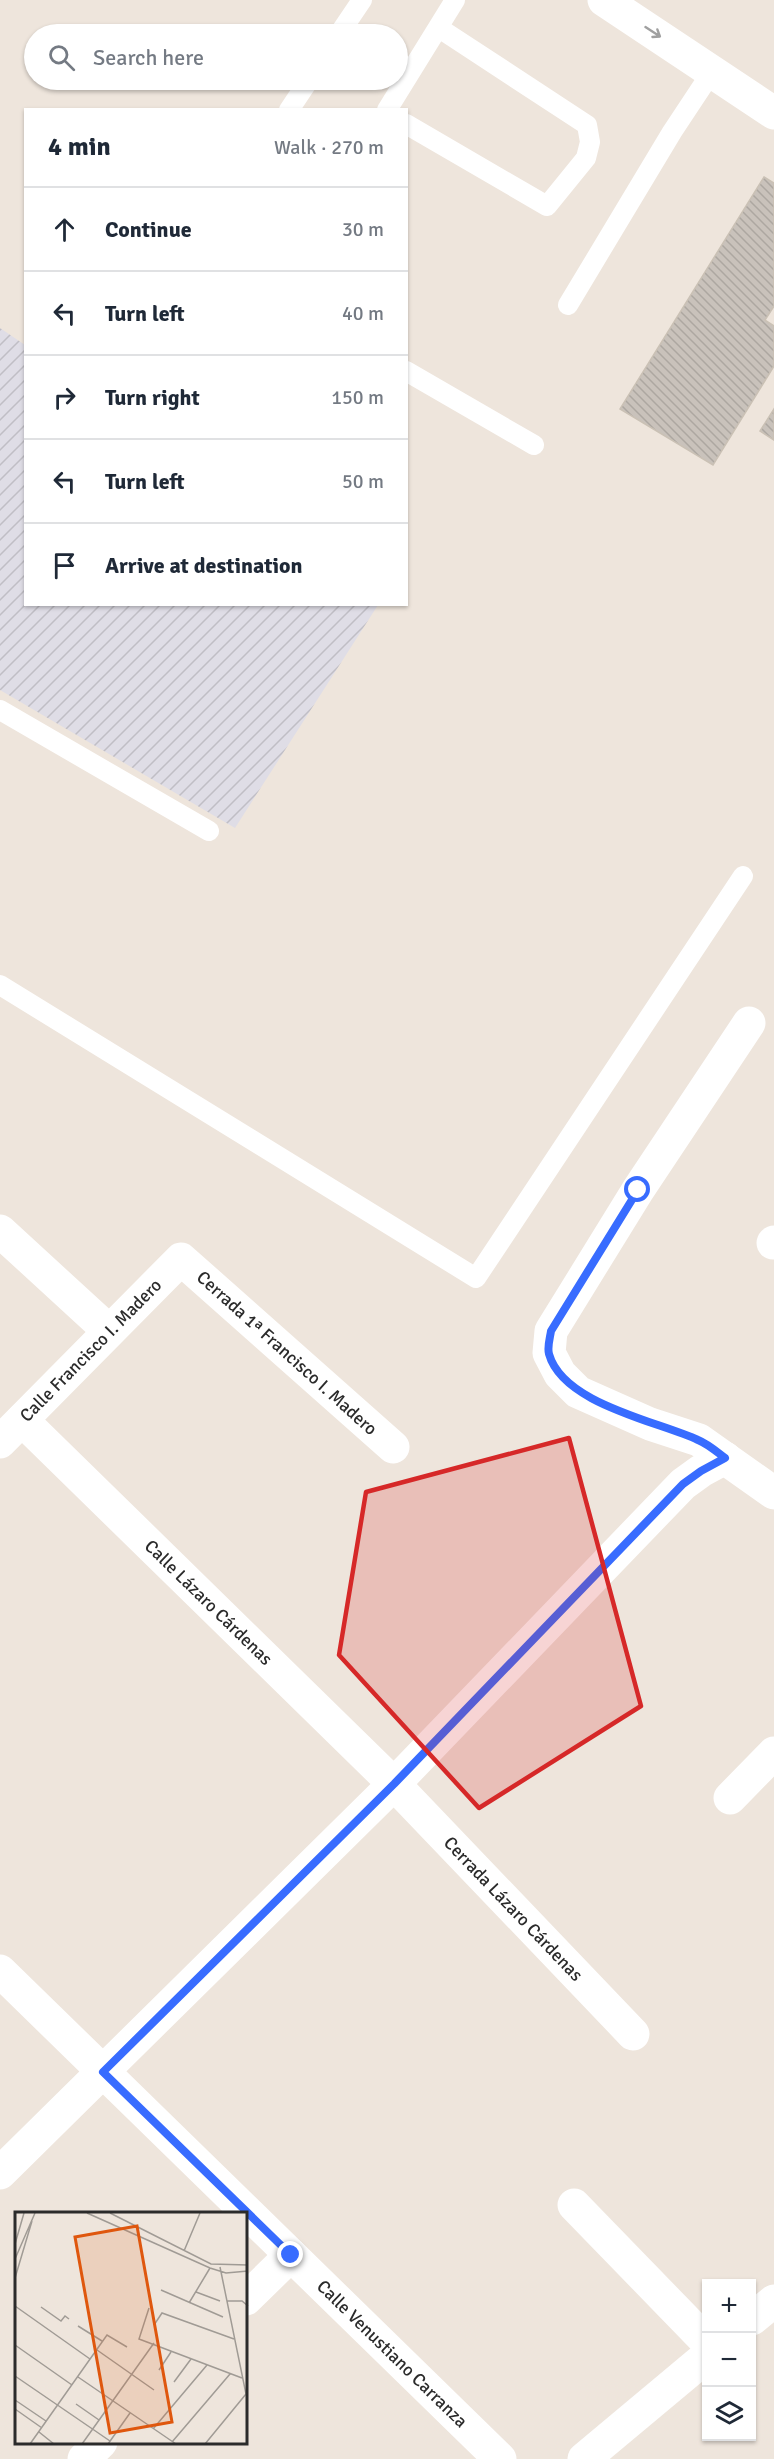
<!DOCTYPE html>
<meta charset="utf-8">
<style>
:root{--surface:#fff;--page:#f2f2f3;--text:#1f2937;--muted:#747a83;--line:#e0e1e3}
body{margin:0;font-family:Signika,sans-serif;background:var(--page);color:var(--text)}
.controls{position:absolute;right:18px;bottom:18px;display:grid;overflow:hidden;border-radius:0px;box-shadow:0 2px 4px #0004}
.controls button{width:54px;height:54px;display:grid;place-items:center;padding:0;border:0;border-bottom:2px solid var(--line);background:var(--surface);color:var(--text);font:30px sans-serif}
.stop{position:absolute;width:18px;height:18px;margin:-14px;border:4px solid #386cff;border-radius:50%;background:#fff}
.stop.end{background:#386cff;border-color:#fff;box-shadow:0 2px 6px #0008}
.list{margin:0;padding:0;list-style:none}
h2{display:flex;justify-content:space-between;align-items:center;height:78px;margin:0;padding:0 24px;font-size:26px}
h2 small{font-size:20px;font-weight:400;color:var(--muted)}
.list li{display:grid;grid-template-columns:39px 1fr auto;gap:18px;align-items:center;box-sizing:border-box;height:84px;padding:0 24px;border-top:2px solid var(--line)}
.list b{display:block;font-size:22px;white-space:nowrap}
.list em{font-size:20px;font-style:normal;color:var(--muted)}
.icon{flex:none;width:33px;height:33px;fill:none;stroke:currentColor;stroke-width:2;stroke-linecap:round;stroke-linejoin:round}
.map{position:relative;flex:none;width:774px;height:2459px;overflow:hidden}
.search{position:absolute;background:var(--surface);box-shadow:0 2px 4px #0004;left:24px;top:24px;width:384px;height:66px;display:flex;align-items:center;gap:15px;box-sizing:border-box;padding:0 21px;border-radius:33px;color:var(--muted);font-size:22px}
.panel{position:absolute;background:var(--surface);box-shadow:0 2px 4px #0004;left:24px;top:108px;width:384px;height:498px;border-radius:0px}
.map>svg:first-child{display:block}
</style>
<div class="map">
<svg width="774" height="2459" viewBox="0 0 774 2459">
<defs>
<pattern id="industrial-furrows" width="10" height="10" patternUnits="userSpaceOnUse" patternTransform="scale(1.5)"><rect width="10" height="10" fill="#dfdde6"/><path d="M-1 1l2-2M0 10L10 0M9 11l2-2" fill="none" stroke="#c0bec5"/></pattern>
<pattern id="building-back-hatch" width="6" height="6" patternUnits="userSpaceOnUse" patternTransform="scale(1.5)"><rect width="6" height="6" fill="#c9c2bb"/><path d="M-1 5l2 2M0 0l6 6M5-1l2 2" fill="none" stroke="#ada7a1"/></pattern>
</defs>
<rect width="100%" height="100%" fill="#eee5dc"/>
<path fill="url(#industrial-furrows)" d="M0,328L25,345L26,604L378,605L235,828L0,690Z"/>
<path fill="url(#building-back-hatch)" stroke="#cac1b5" stroke-width="1.5" d="M764,177L774,183V306L765,320L774,326V366L713,465L620,409Z
M774,409V440L760,431Z"/>
<g fill="none" stroke-linecap="round" stroke-linejoin="round">
<path stroke="#fff" stroke-width="20" d="M339,34L362,0
M289,110L309,80
M387,110L455,0
M406,124L547,206L586,158L590,142L587,125L439,28
M568,305L672,132L713,70
M406,371L534,445
M0,710L209,831
M0,985L476,1278L743,876"/>
<g stroke="#fff" stroke-width="33">
<path d="M749,1023L638,1190L551,1331L549,1353L560,1374L578,1392L650,1424L699,1440L774,1493"/>
<path d="M0,1231L109,1331"/>
<path d="M773,1243L774,1242"/>
<path id="s1" d="M22,1420L394,1784L633,2034"/>
<path id="s2" d="M0,1442L181,1259L393,1447"/>
<path d="M730,1798L774,1753"/>
<path id="s3" d="M0,1971L500,2459"/>
<path d="M0,2173L394,1784L683,1484L701,1471L725,1458"/>
<path d="M574,2205L706,2341"/>
<path d="M246,2299L291,2255"/>
<path d="M752,2319L774,2301"/>
<path d="M84,2459L101,2442"/>
<path d="M584,2459L706,2357"/>
</g>
<path stroke="#fff" stroke-width="33" d="M604,0L774,113"/>
</g>
<defs><path id="oneway-shaft" d="M-6 0H5M1.5-3L5.5 0L1.5 3" fill="none" stroke-width="1.6" stroke-linecap="round" stroke-linejoin="round" transform="scale(1.5)"/></defs>
<use stroke="#a0a0a0" href="#oneway-shaft" transform="translate(653 32) rotate(33)"/>
<g fill="none" stroke-linecap="round" stroke-linejoin="round">
<path stroke="#386cff" stroke-width="8" d="M291,2255L103,2072L394,1784L683,1484L701,1471L725,1458C717,1452 708,1444 698,1440C657,1421 563,1404 549,1354C547,1347 550,1338 551,1331L638,1190"/>
</g>
<path fill="#d62828" fill-opacity="0.2" stroke="#d62828" stroke-width="4.5" stroke-linejoin="round" d="M569,1438L641,1706L479,1808L339,1655L366,1492Z"/>
<g text-anchor="middle" dominant-baseline="central" stroke-width="5" stroke-linejoin="round" paint-order="stroke">
<g font-size="18" fill="#2b2b2b" stroke="#fff">
<text stroke="none"><textPath href="#s2" startOffset="129">Calle Francisco I. Madero</textPath></text>
<text transform="translate(287 1353) rotate(42)">Cerrada 1ª Francisco I. Madero</text>
<text stroke="none"><textPath href="#s1" startOffset="261">Calle Lázaro Cárdenas</textPath></text>
<text stroke="none"><textPath href="#s1" startOffset="693">Cerrada Lázaro Cárdenas</textPath></text>
<text stroke="none"><textPath href="#s3" startOffset="548">Calle Venustiano Carranza</textPath></text>
</g>
</g>
<g transform="translate(15 2212)">
<rect width="232" height="232" fill="#eee5dc"/>
<path fill="none" stroke="#a09b95" stroke-width="1.5" d="M72,1L195,56L211,61L233,59M95,1L196,52L233,53M0,32L9,1M169,39L185,1M0,47L20,1M0,66L17,9M146,78L208,105M181,80L205,89M212,89H227L233,94M174,91L195,56M0,94L75,147M26,95L46,109L50,104L54,107M134,96L124,127L227,166M139,113L147,101L219,127M63,114L87,129M0,133L57,173M82,138L139,178M144,158L156,140M0,164L95,229M63,165L161,232M159,170L176,147M0,188L31,209M61,192L84,208M0,197L27,216M138,217L192,153M24,220L39,232M157,230L215,162M15,232L92,123L112,135M67,232L139,131M93,232L115,201M190,232L231,182L205,55"/>
<path fill="#df570e" fill-opacity="0.15" stroke="#df570e" stroke-width="3" d="M122,14L157,210L95,221L60,25Z"/>
<rect width="232" height="232" fill="none" stroke="#2b2b2b" stroke-width="3"/>
</g>
</svg>
<div class="controls">
<button>+</button>
<button>−</button>
<button><svg class="icon" aria-label="layers" viewBox="0 0 24 24"><path d="M12 4l9 5-9 5-9-5zM3 14l9 5 9-5"/></svg></button>
</div>
<div class="stop" style="left:638px;top:1190px"></div>
<div class="stop end" style="left:291px;top:2255px"></div>
<div class="search"><svg class="icon" aria-label="search" viewBox="0 0 24 24"><circle cx="10" cy="10" r="6"/><path d="M15 15l6 6"/></svg>Search here</div>
<section class="panel">
<h2>4 min<small>Walk · 270 m</small></h2>
<ul class="list">
<li><svg class="icon" aria-label="ahead" viewBox="0 0 24 24"><path d="M12 20V5M6 11l6-6 6 6"/></svg><div><b>Continue</b></div><em>30 m</em></li>
<li><svg class="icon" aria-label="left" viewBox="0 0 24 24"><path d="M17 20v-9H6M10 6l-5 5 5 5"/></svg><div><b>Turn left</b></div><em>40 m</em></li>
<li><svg class="icon" aria-label="right" viewBox="0 0 24 24"><path d="M7 20v-9h11M14 6l5 5-5 5"/></svg><div><b>Turn right</b></div><em>150 m</em></li>
<li><svg class="icon" aria-label="left" viewBox="0 0 24 24"><path d="M17 20v-9H6M10 6l-5 5 5 5"/></svg><div><b>Turn left</b></div><em>50 m</em></li>
<li><svg class="icon" aria-label="arrive" viewBox="0 0 24 24"><path d="M6 21V4h12l-3 4 3 4H6"/></svg><div><b>Arrive at destination</b></div></li>
</ul>
</section>
</div>
